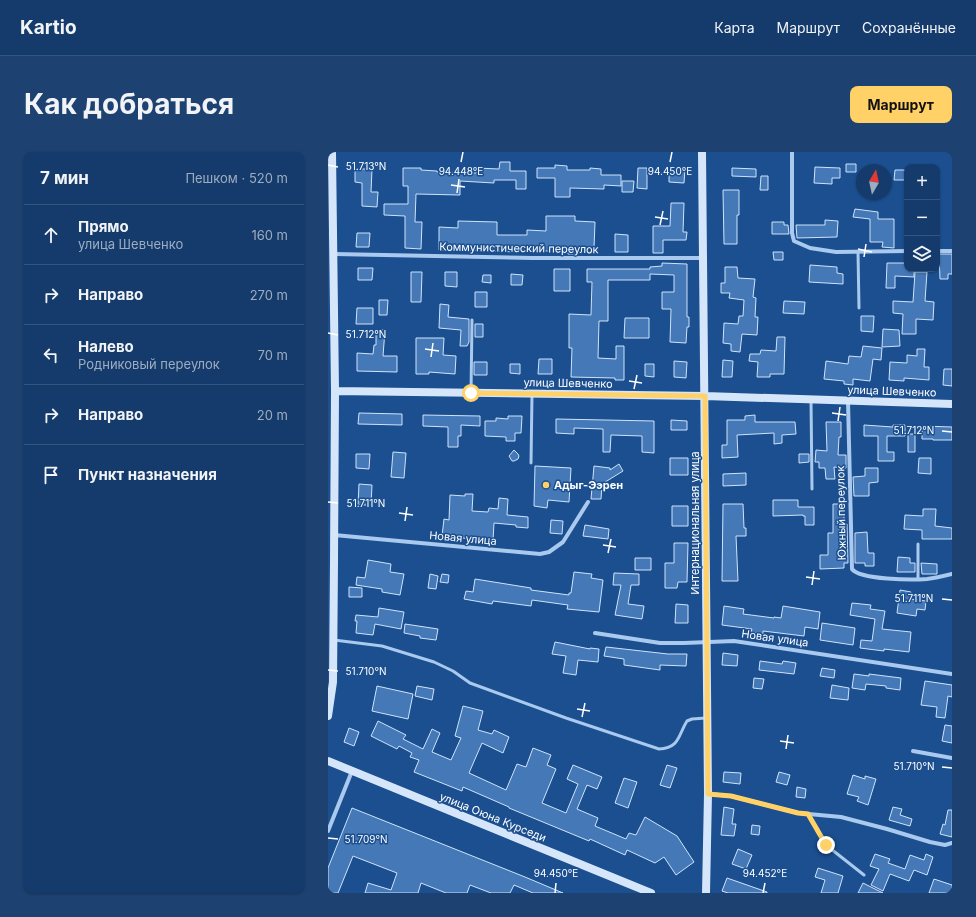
<!DOCTYPE html>
<html lang="ru">
<meta charset="utf-8">
<style>
:root{--surface:#143b6b;--page:#1d4271;--text:#f1f3f6;--muted:#9dadc1;--line:#33557e;--accent:#ffd166}
body{margin:0;font-family:Inter,sans-serif;background:var(--page);color:var(--text)}
.controls{position:absolute;right:12px;top:12px;display:grid;overflow:hidden;border-radius:8px;box-shadow:0 1px 3px #0004}
.controls button{width:36px;height:36px;display:grid;place-items:center;padding:0;border:0;border-bottom:1px solid var(--line);background:var(--surface);color:var(--text);font:20px sans-serif}
.compass{position:absolute;left:528px;top:12px;width:36px;height:36px;border-radius:50%;background:var(--surface);box-shadow:0 1px 3px #0004;rotate:9deg}
.stop{position:absolute;width:12px;height:12px;margin:-9px;border:3px solid #ffd166;border-radius:50%;background:#fff}
.stop.end{background:#ffd166;border-color:#fff;box-shadow:0 1px 4px #0008}
.list{margin:0;padding:0;list-style:none}
h2{display:flex;justify-content:space-between;align-items:center;height:52px;margin:0;padding:0 16px;font-size:17px}
h2 small{font-size:13px;font-weight:400;color:var(--muted)}
.list li{display:grid;grid-template-columns:26px 1fr auto;gap:12px;align-items:center;box-sizing:border-box;height:60px;padding:0 16px;border-top:1px solid var(--line)}
.list b{display:block;font-size:15px;white-space:nowrap}
.list p{margin:0;font-size:13px;white-space:nowrap;color:var(--muted)}
.list em{font-size:13px;font-style:normal;color:var(--muted)}
.icon{flex:none;width:22px;height:22px;fill:none;stroke:currentColor;stroke-width:2;stroke-linecap:round;stroke-linejoin:round}
.map{position:relative;flex:none;width:624px;height:741px;overflow:hidden;border-radius:8px}
header{display:flex;align-items:center;gap:24px;box-sizing:border-box;height:56px;padding:0 20px;background:var(--surface);border-bottom:1px solid var(--line)}
header strong{font-size:19px}
nav{display:flex;gap:22px;margin-inline-start:auto;font-size:14px}
.intro{display:flex;align-items:center;justify-content:space-between;box-sizing:border-box;height:96px;padding:0 24px}
h1{margin:0;font-size:28px}
.button{padding:10px 18px;border-radius:8px;background:var(--accent);color:#111;font-size:14px;font-weight:700}
main{display:flex;gap:24px;padding:0 24px}
aside{flex:1;background:var(--surface);border-radius:8px;box-shadow:0 1px 3px #0004}
.map>svg:first-child{display:block}
</style>
<header>
<strong>Kartio</strong>
<nav><a>Карта</a><a>Маршрут</a><a>Сохранённые</a></nav>
</header>
<div class="intro"><h1>Как добраться</h1><a class="button">Маршрут</a></div>
<main>
<aside>
<h2>7 мин<small>Пешком · 520 m</small></h2>
<ul class="list">
<li><svg class="icon" aria-label="ahead" viewBox="0 0 24 24"><path d="M12 20V5M6 11l6-6 6 6"/></svg><div><b>Прямо</b><p>улица Шевченко</p></div><em>160 m</em></li>
<li><svg class="icon" aria-label="right" viewBox="0 0 24 24"><path d="M7 20v-9h11M14 6l5 5-5 5"/></svg><div><b>Направо</b></div><em>270 m</em></li>
<li><svg class="icon" aria-label="left" viewBox="0 0 24 24"><path d="M17 20v-9H6M10 6l-5 5 5 5"/></svg><div><b>Налево</b><p>Родниковый переулок</p></div><em>70 m</em></li>
<li><svg class="icon" aria-label="right" viewBox="0 0 24 24"><path d="M7 20v-9h11M14 6l5 5-5 5"/></svg><div><b>Направо</b></div><em>20 m</em></li>
<li><svg class="icon" aria-label="arrive" viewBox="0 0 24 24"><path d="M6 21V4h12l-3 4 3 4H6"/></svg><div><b>Пункт назначения</b></div></li>
</ul>
</aside>
<div class="map">
<svg width="624" height="741" viewBox="0 0 624 741">
<rect width="100%" height="100%" fill="#1b4f8f"/>
<path fill="#4478b7" stroke="#cfe3fa" d="M172,10H182V19H198V37H188V28H166V31L132,29V43L88,42L87,70H94L93,97L77,96V64L56,63V52H80V34H75V16H93V18L109,19V20L148,21L149,16L171,17Z
M518,12H528V20H518Z
M227,13L239,14V18H262V16L273,17V23H293V34L276,33V37L242,36V45H227V26H209V16H227Z
M487,15L512,16V26H504V32L486,31Z
M310,16H319V37L309,36Z
M341,16L357,17L356,31L341,30Z
M404,16L428,17V25L404,24Z
M27,17H44L43,40H50L49,55L34,54V31L27,30Z
M567,18H577V28H566Z
M433,24H440V38H432Z
M294,29H306L305,40H294Z
M395,38H411V63H409V92H396Z
M343,51H356L355,80H359L358,88H335V101H325V74H342Z
M527,57L550,60V67H566V96L554,95L555,90H542V67L525,65Z
M218,64H247V69L267,70L266,96H250V102H240V99H189V100L138,98V99L111,98V75L130,76V69L169,70V83H199V78L218,79Z
M497,68L510,69L509,85L469,86L468,73H497Z
M444,70H456V73H460L461,82H444Z
M29,81H42L41,95H28Z
M287,82L300,83V100H287Z
M445,100H455V108H446Z
M611,102H624V122H620V127H612Z
M334,111L359,112V165H361V175H359L358,191L342,190L343,157H334V140H346V123L322,122V128H280V169H271L270,206L288,207V194H296V228H287V226L243,225L244,196H241V162L263,163L264,130H259V117H322V115L334,114Z
M559,111H579V117H586V125L567,124V136H558Z
M482,113L509,115V121L515,122V132L481,130Z
M397,115H409L410,126L427,127L425,145L428,146L427,165H430L429,183L414,182L412,200L403,199V192L395,191L396,171L410,172L411,164H415L416,148L401,146L402,141H393V131H397Z
M30,116H45L44,128H30Z
M226,117H242V139H226Z
M83,120H94L93,150H83Z
M117,120H129V135L117,134Z
M587,120H599L597,149L606,150L605,168L588,167V182H574L575,162L565,161V149L585,150Z
M183,122L195,123L194,133H183Z
M155,123H163V131L154,130Z
M147,140H159V155H147Z
M51,148H60L59,163H51Z
M456,149L477,150L476,162L455,161Z
M112,152L121,153L120,165L141,167V190L139,194H132L133,178L111,176Z
M29,156H45V172H28Z
M533,164H546L545,180L533,179Z
M297,166H321V186H296Z
M147,172H155V185H147Z
M555,177L571,178L572,194L554,195Z
M48,178H57L55,204H69V220L29,219V201L45,202L46,193H48Z
M449,185H457L456,222H442V225H429L430,210L421,209L422,202H432L433,198L448,199Z
M88,186H116L115,203L128,204L127,222L101,220V222H88Z
M535,194L554,196L553,208L545,207L542,229L525,227V233L516,232V229L496,227L498,209L520,212L521,204L533,205Z
M589,197H597L596,215H601V228L576,226V229L561,228L562,210L579,211V203L589,204Z
M211,207H224V222H210Z
M395,208L405,209L404,225H394Z
M346,209L359,210L358,226L346,225Z
M146,210H159V223H146Z
M182,212H192V222L182,221Z
M317,212H326V225L317,224Z
M616,217H624V234L615,233Z
M31,261L74,262V273L30,272Z
M95,263L152,264V274L133,273V284H130V295H120V275L95,274Z
M427,263V270H467L468,282L454,283V291L446,292V281L409,283L410,305L394,306V293H399V268H417V264Z
M180,264H194L193,281H187V289H178V285L157,284V269H168V266L180,267Z
M228,267L326,269V301L314,300V284L283,283L282,300H275V277L246,276V282L228,281Z
M343,268L359,269V278H343Z
M498,270H513V285H511L510,303H518V316L506,315L507,327H498L497,316H491V310H487L488,298L499,299Z
M536,273L565,275V273H577V284H559V300H566V309H550V284H536Z
M594,274L624,275V288H605V287H594Z
M580,282H587V300H580Z
M186,298L190,302L191,304L190,307L186,309H184L181,304Z
M65,300L78,301L76,326L63,325Z
M28,302H42L41,317L28,316Z
M471,302H481V310L471,311Z
M342,306H360V323H342Z
M591,306H603V322L590,321Z
M291,312L295,319L274,332L273,347H263L266,314L282,316V318Z
M207,314L243,316L241,350L220,348L219,356L206,354Z
M537,316H550V330L541,331V344H526L525,325L537,324Z
M418,321V333L395,334V322Z
M31,332L44,333L43,353H30Z
M137,342H145L144,359L160,360L161,356L170,357L171,346L180,347L179,363L200,365V376L188,375V373L166,371L165,389L114,384L116,367L121,368L122,343L137,344Z
M445,348H470V355H486V373H477V364H475V363L445,364Z
M395,352H415L416,376H418V384H408L410,429H394Z
M505,352H516V372H519L520,411H516V416L492,417V403H500V381H505Z
M344,354H360V374H344Z
M595,357H608L607,374L624,376V387H594V378L576,377L577,363L595,364Z
M223,368L235,369L234,382L222,381Z
M257,373L281,377L280,387L255,384Z
M539,380L540,401H546V414H537V411H527V381Z
M346,391H360L359,430H350L349,436H337V411H346Z
M570,405L582,406V411H587V420H569Z
M307,406H323V418H307Z
M40,408L63,412L62,420L76,422L72,443L54,440V437L28,433L29,425L37,426Z
M593,411L609,412V422H594Z
M246,420L264,422L263,426L275,428L271,460L239,457L240,453L204,448L203,454L165,449L164,452L136,447L138,439L145,440L147,427L203,436V438L241,443V441H243Z
M286,421L311,422V433H303L300,452L316,454L314,467L287,463L293,433H285Z
M102,422L110,424L108,437L100,436Z
M114,422L121,423L120,431L112,430Z
M21,435L34,436V445H21Z
M572,438L583,440L582,447L598,449L597,458L589,457L588,464L569,461Z
M524,451L543,453L542,457L557,459L554,477L583,480L581,500L556,497V499L532,496L533,488L544,489L547,467L522,463Z
M348,452L360,453V471H347Z
M396,454L416,457L415,462L446,466V465L453,466L455,454L492,460L490,477L477,475L476,484L435,479V482L423,480L424,477L394,473Z
M51,456L76,460L73,477L47,472L45,483L28,481L29,469H27L28,463L50,465Z
M494,471L527,476L525,493L492,488Z
M77,472L110,477L108,488L92,486V484L76,481Z
M227,490L262,497V496L271,497L270,510L250,508L248,523L235,521L238,504L224,502Z
M278,495L340,502H359L358,514L332,513V518L296,513V507L276,504Z
M395,501L410,503L409,514L394,513Z
M432,509L454,512L455,509L468,511L466,522L431,518Z
M494,516L507,518L506,526L492,524Z
M526,522L541,524V522L573,526L572,538L558,536V534L538,532L537,538L524,536Z
M426,526L436,527L434,537L425,536Z
M597,529L624,533V545L620,544L617,566L608,565L609,555L593,553Z
M504,533L521,536L520,548L502,546Z
M49,534L85,542L80,567L44,559Z
M89,534L106,537L104,548L87,544Z
M135,554L155,559L150,578L164,582L166,578L181,585L175,601L154,591L141,621L178,638L189,612L198,615L205,596L223,603L219,613L228,617L214,651L238,661L250,632L239,627L245,613L274,625L269,637L259,633L249,657L270,666L267,674L298,687L301,681L308,683L317,665L349,684L366,710L348,723L336,705L327,711L299,698L297,703L262,687L261,689L181,656V655L135,635L134,639L86,620L91,608L82,605L84,601L71,594L69,597L43,584L50,569L78,583L75,587L95,597L104,577L112,581L104,600L123,608L133,586L127,584Z
M617,573L624,574V591L614,589Z
M21,576L31,580L26,594L16,590Z
M339,613L349,616L342,636L332,633Z
M396,620L413,621L412,632L395,630Z
M451,620L462,623L459,633L448,630Z
M525,623L537,627V624L548,627L540,653L529,649L531,645L519,642Z
M296,626L309,630L300,656L287,651Z
M469,635L478,637L477,646L468,645Z
M396,655L406,657L404,672H408L406,684L393,683Z
M565,655L574,657L572,663L584,667L582,674L561,668Z
M24,656L197,725L235,741H205L186,733L182,741H163L142,733L139,741H118L93,731L90,741H37L40,731L63,738L69,721L25,704L10,741H0V716Z
M620,658H624V685L612,682L615,672L617,673Z
M424,673L432,674L431,683L423,682Z
M410,697L424,703L418,717L404,712Z
M547,702L562,707L560,711L577,717L582,703L596,708L598,702L605,705L599,723L586,718L581,729L562,722L555,739L543,733L551,717L542,714Z
M490,716L515,724L510,741H493L497,728L487,725Z
M399,726L439,740V741H400L394,739Z
M606,727L624,733V741H601Z
M535,731L555,741H530Z"/>
<g fill="none" stroke-linecap="round" stroke-linejoin="round">
<path stroke="#a9c9ee" stroke-width="3" d="M530,100L531,156
M143,241L144,168
M483,248L484,337
M203,311L204,242
M590,392V427
M6,488L54,494L106,510L125,519L142,531L238,566L331,597C352,596 350,583 359,569L364,567L378,566
M480,662L498,693L536,723"/>
<path stroke="#a9c9ee" stroke-width="4" d="M464,0V81L466,89L482,96L508,100L579,99
M609,99H624
M6,102L205,106H375
M520,249L524,417C532,428 585,428 599,427C608,426 616,424 624,422
M6,383L212,402L221,400L235,390L260,350
M267,481L332,491H356L406,489L624,522
M585,599L624,606
M380,642L403,644L470,661L513,665L559,677L602,690L617,693L624,691
M0,679L24,619"/>
<path stroke="#d6e6fa" stroke-width="8" d="M374,0L380,642L378,741
M7,239L377,244L624,252
M0,564L5,530L6,410L7,239L4,0
M0,609L323,741"/>
</g>
<g fill="none" stroke-linecap="round" stroke-linejoin="round">
<path stroke="#ffd166" stroke-width="5" d="M143,241L377,244L380,642L403,644L470,661L480,662L498,693"/>
</g>
<path fill="none" stroke="#fff" stroke-width="1.5" d="M133,10L135,0M342,10L344,0M0,13L10,15M123,33L137,35M129,41L131,27M327,65L340,67M332,73L335,59M530,97L544,100M536,105L538,92M0,181L10,183M97,197L111,199M103,205L105,191M301,229L314,231M306,237L309,223M504,261L518,263M510,269L512,255M614,279L624,280M0,350L10,351M71,361L85,363M77,369L79,355M275,393L288,395M280,401L283,387M478,425L492,427M484,433L486,419M614,447L624,448M0,518L10,519M249,557L262,559M254,565L257,551M452,589L466,591M458,597L460,583M614,615L624,616M0,686L10,687M227,741L228,731M435,741L437,731"/>
<circle fill="#ffd166" stroke="#1b4f8f" stroke-width="1.5" cx="218" cy="333" r="4"/>
<g text-anchor="middle" dominant-baseline="central" stroke-width="3" stroke-linejoin="round" paint-order="stroke">
<g font-size="11" fill="#fff" stroke="#1b4f8f">
<text transform="translate(191 96) rotate(1)">Коммунистический переулок</text>
<text transform="translate(240 231) rotate(1)">улица Шевченко</text>
<text transform="translate(564 239) rotate(2)">улица Шевченко</text>
<text transform="translate(513 361) rotate(-91)">Южный переулок</text>
<text transform="translate(367 371) rotate(-90)">Интернациональная улица</text>
<text transform="translate(135 386) rotate(5)">Новая улица</text>
<text transform="translate(447 486) rotate(8)">Новая улица</text>
<text transform="translate(165 665) rotate(22)">улица Оюна Курседи</text>
</g>
<g font-size="11" font-weight="bold" fill="#fff" stroke="#1b4f8f" text-anchor="start">
<text x="226" y="333">Адыг-Ээрен</text>
</g>
</g>
<g font-size="10" text-anchor="middle" fill="#fff" stroke="#1b4f8f" stroke-width="3" stroke-linejoin="round" paint-order="stroke">
<text x="38" y="18">51.713°N</text>
<text x="133" y="23">94.448°E</text>
<text x="342" y="23">94.450°E</text>
<text x="38" y="186">51.712°N</text>
<text x="586" y="282">51.712°N</text>
<text x="38" y="355">51.711°N</text>
<text x="586" y="450">51.711°N</text>
<text x="38" y="523">51.710°N</text>
<text x="586" y="618">51.710°N</text>
<text x="38" y="691">51.709°N</text>
<text x="228" y="725">94.450°E</text>
<text x="437" y="725">94.452°E</text>
</g>
</svg>
<div class="controls">
<button>+</button>
<button>−</button>
<button><svg class="icon" aria-label="layers" viewBox="0 0 24 24"><path d="M12 4l9 5-9 5-9-5zM3 14l9 5 9-5"/></svg></button>
</div>
<svg class="compass" viewBox="-18 -18 36 36"><path d="M0-13l5 13h-10z" fill="#e53935"/><path d="M0 13l5-13h-10z" fill="#9dadc1"/></svg>
<div class="stop" style="left:143px;top:241px"></div>
<div class="stop end" style="left:498px;top:693px"></div>
</div>
</main>
